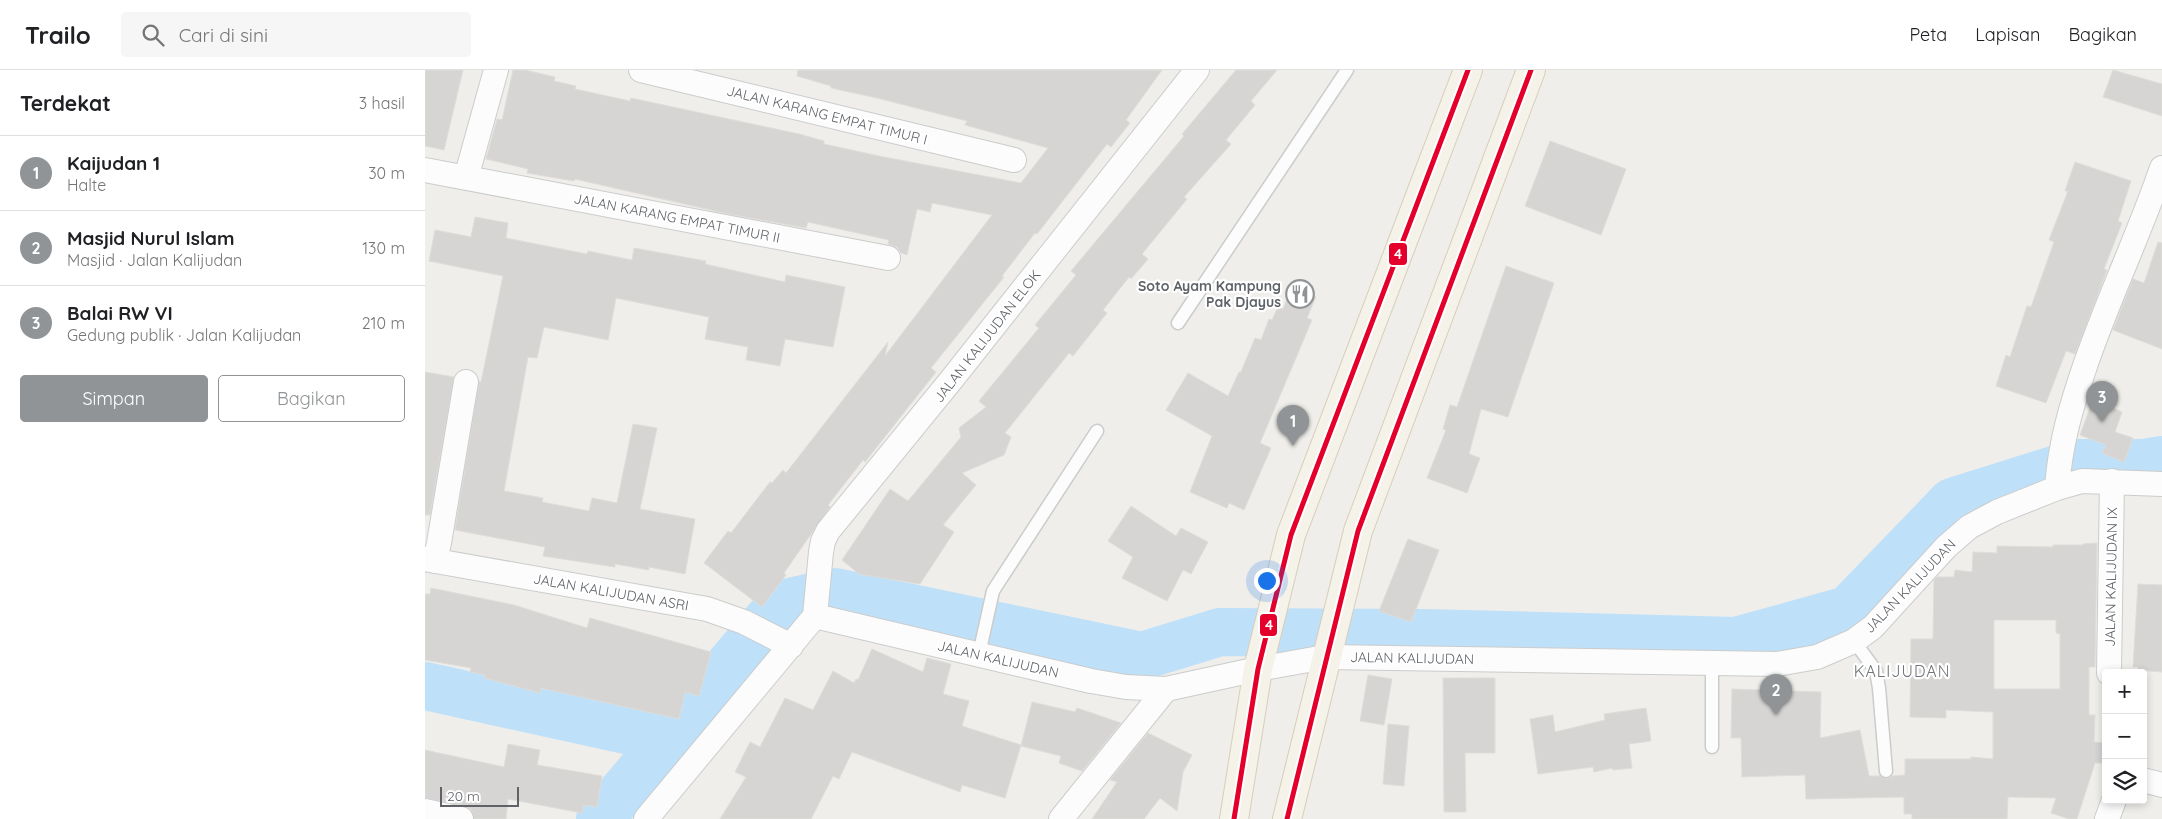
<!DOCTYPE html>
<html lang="id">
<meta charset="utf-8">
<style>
:root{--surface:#fff;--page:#f6f6f6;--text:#202124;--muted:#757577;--line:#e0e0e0;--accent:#919496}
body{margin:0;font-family:Quicksand,sans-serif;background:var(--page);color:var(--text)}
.controls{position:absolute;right:15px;bottom:15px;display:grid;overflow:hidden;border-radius:5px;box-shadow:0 2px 8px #0003}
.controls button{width:45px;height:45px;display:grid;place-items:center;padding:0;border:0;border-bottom:1px solid var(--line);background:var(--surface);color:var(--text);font:25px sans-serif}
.scale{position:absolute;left:15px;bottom:12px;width:79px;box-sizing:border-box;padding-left:5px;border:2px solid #5f6368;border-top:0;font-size:14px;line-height:18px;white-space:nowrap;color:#5f6368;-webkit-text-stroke:4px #fff;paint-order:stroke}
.you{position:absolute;left:841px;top:510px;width:18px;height:18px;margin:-12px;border:4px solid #fff;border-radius:50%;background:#1a73e8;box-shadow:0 0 0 8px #1a73e833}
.badge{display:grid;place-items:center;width:32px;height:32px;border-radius:50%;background:var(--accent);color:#fff;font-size:16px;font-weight:700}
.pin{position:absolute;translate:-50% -41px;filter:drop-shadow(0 1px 2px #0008)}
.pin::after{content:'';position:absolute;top:26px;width:18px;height:15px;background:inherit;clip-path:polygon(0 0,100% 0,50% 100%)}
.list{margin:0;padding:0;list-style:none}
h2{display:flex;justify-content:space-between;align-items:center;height:65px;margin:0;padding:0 20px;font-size:21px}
h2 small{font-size:16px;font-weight:400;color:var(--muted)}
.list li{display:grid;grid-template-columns:32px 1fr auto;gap:15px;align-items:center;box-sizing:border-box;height:75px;padding:0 20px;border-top:1px solid var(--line)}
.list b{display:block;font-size:19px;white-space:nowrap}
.list p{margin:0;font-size:16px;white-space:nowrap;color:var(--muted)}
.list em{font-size:16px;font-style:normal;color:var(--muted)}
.actions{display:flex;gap:10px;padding:15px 20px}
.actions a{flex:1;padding:11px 0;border:1px solid var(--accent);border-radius:5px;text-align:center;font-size:18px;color:var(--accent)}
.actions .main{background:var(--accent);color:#fff}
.icon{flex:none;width:28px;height:28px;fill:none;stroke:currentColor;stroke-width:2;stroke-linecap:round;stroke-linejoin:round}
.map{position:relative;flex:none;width:1737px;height:749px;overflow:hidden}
header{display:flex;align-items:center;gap:30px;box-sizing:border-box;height:70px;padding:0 25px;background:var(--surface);border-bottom:1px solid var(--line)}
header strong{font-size:24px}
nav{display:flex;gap:28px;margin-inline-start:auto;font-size:18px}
.search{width:350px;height:45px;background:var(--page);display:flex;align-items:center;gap:12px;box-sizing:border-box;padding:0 18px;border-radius:5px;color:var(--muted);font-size:19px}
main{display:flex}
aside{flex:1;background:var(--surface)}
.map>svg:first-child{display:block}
</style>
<header>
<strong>Trailo</strong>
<div class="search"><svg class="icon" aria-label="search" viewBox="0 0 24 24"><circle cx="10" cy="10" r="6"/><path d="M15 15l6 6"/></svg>Cari di sini</div>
<nav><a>Peta</a><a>Lapisan</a><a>Bagikan</a></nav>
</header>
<main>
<aside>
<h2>Terdekat<small>3 hasil</small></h2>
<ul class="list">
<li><span class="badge">1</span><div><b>Kaijudan 1</b><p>Halte</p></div><em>30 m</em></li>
<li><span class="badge">2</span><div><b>Masjid Nurul Islam</b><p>Masjid · Jalan Kalijudan</p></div><em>130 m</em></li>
<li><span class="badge">3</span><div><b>Balai RW VI</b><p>Gedung publik · Jalan Kalijudan</p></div><em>210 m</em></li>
</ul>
<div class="actions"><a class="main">Simpan</a><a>Bagikan</a></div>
</aside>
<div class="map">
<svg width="1737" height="749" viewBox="0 0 1737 749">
<rect width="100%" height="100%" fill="#efeeea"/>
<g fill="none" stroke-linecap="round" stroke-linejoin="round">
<path stroke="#bfe0f9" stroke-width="48" d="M0,616L242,669L356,534L410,522L717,586L795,562L1000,563L1311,571L1423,540L1527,432L1651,393H1719L1737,390
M175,749L242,669"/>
</g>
<path fill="#d6d5d3" stroke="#deddd9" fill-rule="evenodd" d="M0,0H38L19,80L0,76Z
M88,0H100L130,7L129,11L151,16L150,19L205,31L206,28L374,64L399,71V74L454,86L596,113L623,78L540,55L542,51L452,28L406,18V16L372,6L373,0H737L701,50L705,53L686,77L682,74L612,164L610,163L577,206L579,207L506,298L511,302L440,392L438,390L403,435L405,437L359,503L361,505L337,537L279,493L303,461L306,463L345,412L347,413L358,400L361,403L463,272L460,286L567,145L507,133L505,142L492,139L482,185L476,183L472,177L463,174L464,170L383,152L381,158L303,144L150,109L149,111L102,103L103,99L61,89L72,49L77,50Z
M811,0H852L826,31L830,35L801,70L806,74L759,127L762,129L717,184L723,189L706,209L704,207L678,240L682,243L648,286L644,283L580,363L586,367L579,385L537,403L551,415L518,455L529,462L495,514L434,504L417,490L465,419L483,431L536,367L534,358L561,337L554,331L614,258L610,255L651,205L646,201L759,66L757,64Z
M1688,0L1737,14V46L1678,27Z
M1125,71L1201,99L1176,165L1100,136Z
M1650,92L1706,111L1693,151L1697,153L1679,199L1682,200L1650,284L1641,281L1621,333L1571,316L1581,285L1585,287L1602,236L1606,237L1629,172L1624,170L1643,121H1640Z
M50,147L83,153L81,168L162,184L163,181L207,190L209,178L281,191L280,194L360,212L361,205L420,217L408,277L360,269L355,296L321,290L323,277L280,269L284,247L191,228L183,270L119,257L112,288L103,287L79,421L118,428L117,432L164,441L167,428L192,433L208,354L232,358L215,439L270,449L260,504L224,497V500L190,494V497L118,486L120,477L30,460L54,311L56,312L78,206L4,191L10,160L46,167Z
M1733,172L1737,173V279L1688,260L1708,209L1719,213Z
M1081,196L1129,213L1083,347L1056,339L1044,384L1055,388L1042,423L1002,408L1021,360L1018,359L1025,335L1032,337Z
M867,217L891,227L882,248L887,250L835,373L846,378L819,440L804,433L802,438L765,422L787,366L741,340L763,303L803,326L814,302H816L830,268L836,270L844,249L847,250L853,237L858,239Z
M0,302L29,307L5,445H0Z
M1668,330L1697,342L1690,362L1708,368L1699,392L1677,383L1681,375L1655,365Z
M706,436L751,466L756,458L783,472L766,504L758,500L742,531L697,508L708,487L683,471Z
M983,469L1014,480L986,552L954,541Z
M1672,473L1670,597H1664V645H1670L1669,672L1679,673V693H1670L1652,749H1644L1626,743L1631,728L1583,727L1582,749H1487V744H1479V727L1381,729L1380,705L1317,707L1316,668H1306L1307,619L1396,622L1395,668L1435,660L1444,706H1455L1461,709L1468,706L1480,705V689H1546V687L1568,689V642L1521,640V648L1485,647L1486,569H1508L1509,510L1512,507H1529L1530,500L1547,502L1548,482L1572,483V476L1628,477V475H1658V474ZM1569,550H1631V563L1635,564V619H1569Z
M1713,514L1737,515V602L1713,600V597H1708Z
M6,518L89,535L162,558L165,548L286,582L274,626L260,622L254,649L116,618L115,623L59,608L60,605L45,602L46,598L0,590V524H5Z
M447,579L498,602L502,588L526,594L518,624L544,631L537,656L596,675L580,728L537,715L535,722L427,682L414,709L408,706L386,749H295L321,707L310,702L325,672L335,677L360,628L388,640L408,601L429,613L431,609L433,610Z
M943,605L967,609L959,655L935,651Z
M1018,608H1070V683H1040L1041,742H1019Z
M607,632L650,642L652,638L696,653L657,701L634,693L636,686L596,676Z
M1221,638L1226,671L1204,674L1207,698L1188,700L1187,698L1169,702L1168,697L1113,704L1105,649L1128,645L1130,662L1180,650L1179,644Z
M963,654L984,656L979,716L958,714Z
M723,663L767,685L758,702L752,741L735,728L719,749H667L692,712L685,710Z
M83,674L115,680L112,695L177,706L172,737L159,735L157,743L83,729L81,749H49L46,739L39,736L0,728V680L79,697Z"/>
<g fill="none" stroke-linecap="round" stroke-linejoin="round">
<defs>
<path id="service" d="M753,253L922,0
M1429,571L1451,601L1454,618L1461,701
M554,584L568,521L672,361
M1287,677V594"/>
<path id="minor" d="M216,0L589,90
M0,100L463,188
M41,108L71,0
M1632,418C1635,374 1646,337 1660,296C1683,229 1714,165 1737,98
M0,489L282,539L319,552L366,576
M10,491L14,473L41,312
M390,546L666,611L701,617L741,619L833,599L900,587L1352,594L1392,587L1429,571L1448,557L1521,477L1544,457L1572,442L1632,418L1657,411L1737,414
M390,546L396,482L398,471L403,461L527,309L772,0
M1684,603L1687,411
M1718,710L1737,715
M0,741L36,749
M221,749L390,546
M636,749L741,619
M1682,749L1689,730"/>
<path id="primary" d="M809,749L833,599L866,465L1043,0
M862,749L933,461L1106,0"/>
</defs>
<use href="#service" stroke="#cbcccc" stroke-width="15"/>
<use href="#minor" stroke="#cbcccc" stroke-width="26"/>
<use href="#primary" stroke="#d7ceb8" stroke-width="30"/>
<use href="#service" stroke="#fdfcfc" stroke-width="12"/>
<use href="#minor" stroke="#fdfcfc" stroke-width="24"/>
<use href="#primary" stroke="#f4f2e9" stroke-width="28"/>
<defs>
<path id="bus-1" d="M809,749L833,599L866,465L1043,0
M862,749L933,461L1106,0"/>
</defs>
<use href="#bus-1" stroke="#fff" stroke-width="9"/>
<use href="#bus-1" stroke="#e4002b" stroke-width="5"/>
</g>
<defs>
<symbol id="restaurant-ring" viewBox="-11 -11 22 22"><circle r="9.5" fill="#fff" stroke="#919496" stroke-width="1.5"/><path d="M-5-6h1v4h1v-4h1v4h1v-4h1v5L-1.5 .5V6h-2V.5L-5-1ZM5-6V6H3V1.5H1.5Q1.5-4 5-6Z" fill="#919496"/></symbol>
</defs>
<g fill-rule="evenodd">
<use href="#restaurant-ring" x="859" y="208" width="32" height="32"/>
</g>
<g text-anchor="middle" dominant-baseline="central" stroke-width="4.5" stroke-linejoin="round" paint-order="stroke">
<g font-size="14" fill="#5f6368" stroke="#fff">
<text transform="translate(402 45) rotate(14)">JALAN KARANG EMPAT TIMUR I</text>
<text transform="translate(252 148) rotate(11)">JALAN KARANG EMPAT TIMUR II</text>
<text transform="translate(562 266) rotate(-52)">JALAN KALIJUDAN ELOK</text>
<text transform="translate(1686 507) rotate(-89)">JALAN KALIJUDAN IX</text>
<text transform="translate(1485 516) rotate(-46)">JALAN KALIJUDAN</text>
<text transform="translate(186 522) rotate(10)">JALAN KALIJUDAN ASRI</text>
<text transform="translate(987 588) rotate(1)">JALAN KALIJUDAN</text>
<text transform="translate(573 589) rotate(13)">JALAN KALIJUDAN</text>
</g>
<g font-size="14" font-weight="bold" fill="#5f6368" stroke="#fff" text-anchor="end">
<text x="856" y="216">Soto Ayam Kampung<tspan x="856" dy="16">Pak Djayus</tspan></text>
</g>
<g font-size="16" letter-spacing="1" fill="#70757a" stroke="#fff">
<text x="1477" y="601">KALIJUDAN</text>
</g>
</g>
<g stroke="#fff" stroke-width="2">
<rect x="963" y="172" width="20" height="24" rx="5" fill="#e4002b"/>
<rect x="834" y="543" width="19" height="24" rx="5" fill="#e4002b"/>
</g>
<g font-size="14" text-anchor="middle" font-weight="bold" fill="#fff">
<text x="973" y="189">4</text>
<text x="844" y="560">4</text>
</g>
</svg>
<div class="controls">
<button>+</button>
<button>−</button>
<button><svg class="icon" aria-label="layers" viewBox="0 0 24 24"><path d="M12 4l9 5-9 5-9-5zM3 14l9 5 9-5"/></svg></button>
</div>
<div class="scale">20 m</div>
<div class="you"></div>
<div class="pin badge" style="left:868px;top:376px">1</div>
<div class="pin badge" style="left:1351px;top:645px">2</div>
<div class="pin badge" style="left:1677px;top:352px">3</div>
</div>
</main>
